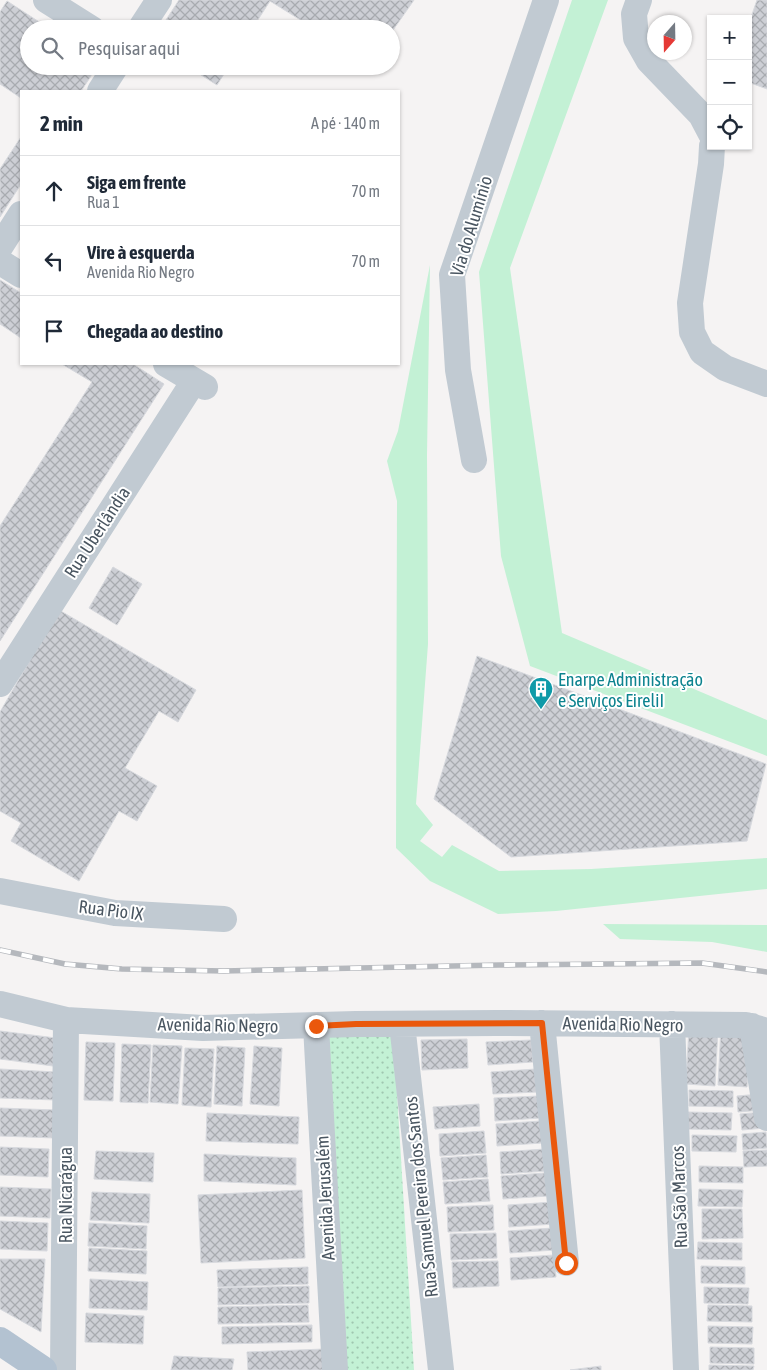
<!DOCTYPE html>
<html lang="pt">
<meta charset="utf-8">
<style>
:root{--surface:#fff;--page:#f2f2f3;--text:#1f2937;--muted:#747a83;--line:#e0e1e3}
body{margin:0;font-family:"Asap Condensed",sans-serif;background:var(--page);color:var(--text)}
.controls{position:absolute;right:15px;top:15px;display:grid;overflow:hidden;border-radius:0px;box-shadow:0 1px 4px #0004}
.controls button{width:45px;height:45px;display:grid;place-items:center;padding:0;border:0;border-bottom:1px solid var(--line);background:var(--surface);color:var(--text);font:25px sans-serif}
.compass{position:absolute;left:647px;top:15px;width:45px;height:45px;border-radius:50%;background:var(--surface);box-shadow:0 1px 4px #0004;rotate:200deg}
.stop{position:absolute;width:15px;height:15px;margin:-11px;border:4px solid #ea580c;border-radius:50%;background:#fff}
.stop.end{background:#ea580c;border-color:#fff;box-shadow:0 1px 5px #0008}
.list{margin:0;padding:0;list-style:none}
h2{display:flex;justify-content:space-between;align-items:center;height:65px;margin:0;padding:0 20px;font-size:21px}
h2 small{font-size:16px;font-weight:400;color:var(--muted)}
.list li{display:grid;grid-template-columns:32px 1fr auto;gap:15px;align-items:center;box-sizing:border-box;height:70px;padding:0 20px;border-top:1px solid var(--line)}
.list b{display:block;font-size:19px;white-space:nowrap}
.list p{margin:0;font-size:16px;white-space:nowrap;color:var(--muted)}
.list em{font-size:16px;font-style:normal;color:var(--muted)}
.icon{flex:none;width:28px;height:28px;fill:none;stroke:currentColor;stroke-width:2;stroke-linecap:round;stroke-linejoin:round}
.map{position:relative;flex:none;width:767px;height:1370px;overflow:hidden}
.search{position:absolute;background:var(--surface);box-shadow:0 1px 4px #0004;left:20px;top:20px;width:380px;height:55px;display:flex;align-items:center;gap:12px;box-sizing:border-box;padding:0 18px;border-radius:28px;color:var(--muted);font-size:19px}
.panel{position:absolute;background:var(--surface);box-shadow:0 1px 4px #0004;left:20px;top:90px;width:380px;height:275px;border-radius:0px}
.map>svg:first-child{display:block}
</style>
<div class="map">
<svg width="767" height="1370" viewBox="0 0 767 1370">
<defs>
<pattern id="park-dots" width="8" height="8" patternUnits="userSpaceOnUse" patternTransform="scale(1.25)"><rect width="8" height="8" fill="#c3f1d5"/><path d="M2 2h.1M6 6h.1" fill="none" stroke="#a0c6b0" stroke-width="1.8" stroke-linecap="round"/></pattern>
<pattern id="building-cross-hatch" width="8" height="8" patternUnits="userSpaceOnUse" patternTransform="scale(1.25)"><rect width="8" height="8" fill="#cdcfd5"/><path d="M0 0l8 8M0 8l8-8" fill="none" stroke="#a8abb0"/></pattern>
</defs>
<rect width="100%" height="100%" fill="#f5f3f3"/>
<path fill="#c3f1d5" d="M572,0H608L510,268L562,633L767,720V756L530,666L501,556L479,272Z
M430,265L427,455L428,644L416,804L433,825L420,841L442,857L452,845L499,871L591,869L767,858V889L556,911L498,914L430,881L396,848L397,501L387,461L398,431Z
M603,924L767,925V952L712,942L620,939Z"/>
<path fill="url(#park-dots)" d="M393,1028L414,1370H346L325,1031Z"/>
<path fill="url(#building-cross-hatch)" stroke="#d7d9de" d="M179,0H414L391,33V29H315L270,1L252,29H160Z
M757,0H767V89L748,82V26Z
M7,1L50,29H29V66H91V76L81,91H21V98L0,84V12Z
M187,66H229L217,85Z
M21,137V184L0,217V169Z
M0,280L21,293V338L0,324Z
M62,364H133L164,384L0,641V526L92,382Z
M113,567L142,584L117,625L89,608Z
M59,610L196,690L178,722L159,711L125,768L157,786L137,821L119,811L79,881L11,841L21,823L0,811V712Z
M477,656L766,764L747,841L511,857L434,799Z
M689,1027L718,1028L715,1086L686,1084Z
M721,1027L750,1029L747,1087L718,1085Z
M0,1031L56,1038L53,1066L0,1059Z
M467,1039L468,1068L422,1070L421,1040Z
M531,1040L533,1062L488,1065L486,1042Z
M86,1042L115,1043L113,1101L84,1100Z
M122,1044L151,1045L148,1103L120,1102Z
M153,1045L182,1046L178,1104L150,1102Z
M217,1046L245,1048L242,1106L214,1104Z
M254,1046L282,1048L279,1106L250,1104Z
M185,1048L214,1049L211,1107L182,1105Z
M0,1069L56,1072L55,1100L0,1098Z
M536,1069L538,1092L493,1094L491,1072Z
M689,1090L733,1091V1107L689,1106Z
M760,1094L762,1110L738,1112L737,1096Z
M539,1096L540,1118L495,1121L494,1098Z
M479,1104L480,1126L435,1129L433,1107Z
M0,1108L56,1110L55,1138L0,1136Z
M688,1112L732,1113L731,1130L687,1129Z
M764,1112L765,1128L742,1130L740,1114Z
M207,1113L299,1117L298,1144L206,1141Z
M541,1121L542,1143L497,1146L496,1124Z
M484,1131L486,1153L440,1156L439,1134Z
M766,1132L767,1148L743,1150L742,1134Z
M692,1135L737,1136L736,1152L692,1151Z
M0,1147L49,1149L48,1177L0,1175Z
M545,1149L546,1171L501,1174L500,1152Z
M767,1150V1166L744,1167L743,1151Z
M96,1151L154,1153L153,1182L94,1179Z
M204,1154L296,1158V1185L204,1181Z
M486,1155L488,1177L443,1180L441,1158Z
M699,1166L743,1167V1183L699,1182Z
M546,1173L548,1196L503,1199L501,1176Z
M488,1179L490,1201L445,1204L443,1182Z
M0,1187L51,1189L50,1218L0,1216Z
M699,1189L743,1190L742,1207L698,1206Z
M302,1190L305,1258L201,1263L198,1195Z
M92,1192L150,1194L149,1223L90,1220Z
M553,1202L554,1224L509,1227L508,1205Z
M493,1205L494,1230L448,1232L447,1207Z
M702,1209H742L743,1238L702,1239Z
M0,1221L48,1223L47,1251L0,1249Z
M89,1223L147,1226L146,1249L88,1246Z
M553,1228L555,1250L510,1253L508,1231Z
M496,1233L497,1258L451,1260L450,1234Z
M698,1242L742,1243V1260L697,1259Z
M89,1248L147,1251L146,1274L88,1271Z
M554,1255L556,1277L511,1280L510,1258Z
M0,1259H45L41,1332L0,1309Z
M498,1261L499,1286L453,1288L452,1262Z
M701,1266L745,1267V1284L701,1283Z
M308,1267V1284L218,1287L217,1270Z
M90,1279L148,1282L147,1310L89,1308Z
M309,1286V1303L218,1305V1288Z
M704,1287L749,1288L748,1304L704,1303Z
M308,1305L309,1322L218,1324V1307Z
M708,1305L752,1306V1322L707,1321Z
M86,1313L144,1316L143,1344L85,1342Z
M312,1325V1342L222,1344V1327Z
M708,1326L753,1327L752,1344L708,1343Z
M710,1347L754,1348V1364L710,1363Z
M324,1349V1370H248L247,1352Z
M174,1356L234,1359L232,1370H171Z
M709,1365L754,1366L753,1370H709Z
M601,1366V1370H570Z"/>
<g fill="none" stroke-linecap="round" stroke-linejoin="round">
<path stroke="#c1cad2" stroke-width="26" d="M46,0L92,29
M639,0L634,14L636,38L649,61L701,115L711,134
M140,29L159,0
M100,91L116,66
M712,146L711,164L690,303L692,332L702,352L725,368L767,384
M0,247L21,214
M0,262L21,275
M166,364L205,387
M474,460L458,370L452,275L546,0
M0,684L194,381
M0,891L115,913L224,919
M0,1004L66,1020L203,1028L356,1024L496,1023L746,1025L767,1031
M542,1023L566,1263
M402,1024L441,1370
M672,1024L686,1370
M316,1026L335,1370
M752,1026L767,1118
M63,1370L66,1020"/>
<path stroke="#b3c2d1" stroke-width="28" d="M0,1341L43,1370"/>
<defs>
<path id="rail" d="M0,950L65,964L122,969L224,971L499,965L702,963L767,972"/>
</defs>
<use href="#rail" stroke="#b5b8bd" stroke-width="5.5"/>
<use href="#rail" stroke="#fff" stroke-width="4" stroke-dasharray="11" stroke-linecap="butt"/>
</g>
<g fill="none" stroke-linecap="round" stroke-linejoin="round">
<path stroke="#ea580c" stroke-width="6" d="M316,1026L356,1024L542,1023L566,1263"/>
</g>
<defs>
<symbol id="building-pin" viewBox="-11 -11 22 30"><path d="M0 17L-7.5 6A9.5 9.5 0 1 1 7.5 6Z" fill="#0f9aa8" stroke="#fff"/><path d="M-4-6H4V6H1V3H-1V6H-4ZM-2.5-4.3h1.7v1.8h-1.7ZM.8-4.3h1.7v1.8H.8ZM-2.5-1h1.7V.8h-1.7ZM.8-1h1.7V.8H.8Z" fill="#fff"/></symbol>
</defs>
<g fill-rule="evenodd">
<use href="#building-pin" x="527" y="675" width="28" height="38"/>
</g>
<g text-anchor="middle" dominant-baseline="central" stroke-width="4" stroke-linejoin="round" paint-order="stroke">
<g font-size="18" fill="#4a5661" stroke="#fff">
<text transform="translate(471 226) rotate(-73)">Via do Alumínio</text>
<text transform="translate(97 532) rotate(-57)">Rua Uberlândia</text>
<text transform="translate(111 910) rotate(7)">Rua Pio IX</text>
<text transform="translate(623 1024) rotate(1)">Avenida Rio Negro</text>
<text transform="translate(218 1025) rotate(1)">Avenida Rio Negro</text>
<text transform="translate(65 1195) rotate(-90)">Rua Nicarágua</text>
<text transform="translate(421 1197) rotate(-96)">Rua Samuel Pereira dos Santos</text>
<text transform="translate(679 1197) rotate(-92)">Rua São Marcos</text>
<text transform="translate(325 1198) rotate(-93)">Avenida Jerusalém</text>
</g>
<g font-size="18" fill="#0d838f" stroke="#fff" text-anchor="start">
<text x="558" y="679">Enarpe Administração<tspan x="558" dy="21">e Serviços EireliI</tspan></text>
</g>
</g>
</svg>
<div class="controls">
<button>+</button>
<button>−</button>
<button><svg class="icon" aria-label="locate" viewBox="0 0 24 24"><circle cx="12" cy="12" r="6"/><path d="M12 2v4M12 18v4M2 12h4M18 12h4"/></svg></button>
</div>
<svg class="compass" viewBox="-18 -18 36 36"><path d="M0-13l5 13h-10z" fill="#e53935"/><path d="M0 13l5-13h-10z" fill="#747a83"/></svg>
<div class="stop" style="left:566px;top:1263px"></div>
<div class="stop end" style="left:316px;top:1026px"></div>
<div class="search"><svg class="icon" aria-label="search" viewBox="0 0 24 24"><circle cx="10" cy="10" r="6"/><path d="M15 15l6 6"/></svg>Pesquisar aqui</div>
<section class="panel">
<h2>2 min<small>A pé · 140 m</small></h2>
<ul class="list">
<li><svg class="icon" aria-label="ahead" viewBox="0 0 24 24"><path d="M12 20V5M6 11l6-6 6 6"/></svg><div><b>Siga em frente</b><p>Rua 1</p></div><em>70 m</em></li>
<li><svg class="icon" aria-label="left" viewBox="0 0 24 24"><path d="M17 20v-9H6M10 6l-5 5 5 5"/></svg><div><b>Vire à esquerda</b><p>Avenida Rio Negro</p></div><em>70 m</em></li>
<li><svg class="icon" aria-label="arrive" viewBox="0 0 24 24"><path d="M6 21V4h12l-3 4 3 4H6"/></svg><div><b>Chegada ao destino</b></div></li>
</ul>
</section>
</div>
